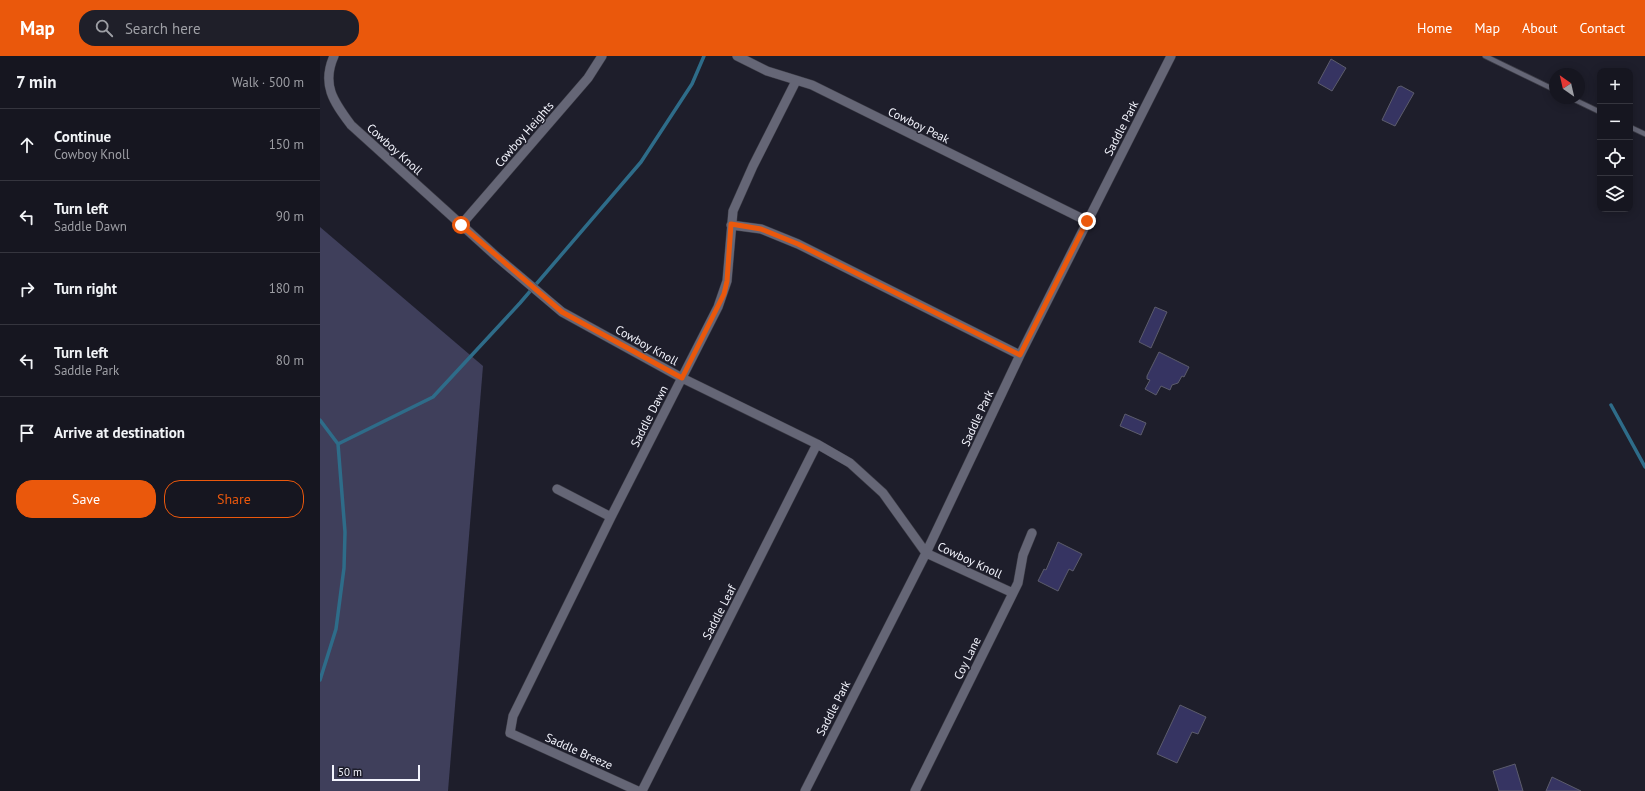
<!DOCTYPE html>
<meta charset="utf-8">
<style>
:root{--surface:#161620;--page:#1f1f29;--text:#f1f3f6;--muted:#9e9fa5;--line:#35353e;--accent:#ea580c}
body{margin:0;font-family:"PT Sans",sans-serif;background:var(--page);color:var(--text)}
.controls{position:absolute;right:12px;top:12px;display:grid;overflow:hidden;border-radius:8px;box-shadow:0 2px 10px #0003}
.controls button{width:36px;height:36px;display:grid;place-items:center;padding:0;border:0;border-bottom:1px solid var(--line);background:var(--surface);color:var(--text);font:20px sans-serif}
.compass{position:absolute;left:1229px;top:12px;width:36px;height:36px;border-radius:50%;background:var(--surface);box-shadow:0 2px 10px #0003;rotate:326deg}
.scale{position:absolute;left:12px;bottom:10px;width:88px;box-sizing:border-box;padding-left:4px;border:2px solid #f3f4fd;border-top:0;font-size:11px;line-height:14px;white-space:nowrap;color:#f3f4fd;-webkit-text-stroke:3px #1e1e2b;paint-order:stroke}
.stop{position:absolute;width:12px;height:12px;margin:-9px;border:3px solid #ea580c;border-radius:50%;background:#fff}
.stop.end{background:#ea580c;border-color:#fff;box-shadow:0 1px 4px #0008}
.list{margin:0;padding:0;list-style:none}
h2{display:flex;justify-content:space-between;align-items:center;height:52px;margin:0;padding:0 16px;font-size:17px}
h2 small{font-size:13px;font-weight:400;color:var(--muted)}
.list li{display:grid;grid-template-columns:26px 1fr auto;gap:12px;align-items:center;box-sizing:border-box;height:72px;padding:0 16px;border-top:1px solid var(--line)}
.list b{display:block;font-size:15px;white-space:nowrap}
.list p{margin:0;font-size:13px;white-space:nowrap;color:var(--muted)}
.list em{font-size:13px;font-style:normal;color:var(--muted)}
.actions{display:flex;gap:8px;padding:12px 16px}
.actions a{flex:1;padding:9px 0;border:1px solid var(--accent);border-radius:16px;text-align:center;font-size:14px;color:var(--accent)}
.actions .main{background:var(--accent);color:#fff}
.icon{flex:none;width:22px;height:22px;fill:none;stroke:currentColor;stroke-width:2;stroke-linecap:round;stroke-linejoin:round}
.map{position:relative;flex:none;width:1325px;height:735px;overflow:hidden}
header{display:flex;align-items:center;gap:24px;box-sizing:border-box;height:56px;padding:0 20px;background:var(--accent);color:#fff}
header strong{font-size:19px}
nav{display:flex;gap:22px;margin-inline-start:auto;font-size:14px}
.search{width:280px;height:36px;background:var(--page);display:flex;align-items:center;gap:10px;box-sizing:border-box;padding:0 14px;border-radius:16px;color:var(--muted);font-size:15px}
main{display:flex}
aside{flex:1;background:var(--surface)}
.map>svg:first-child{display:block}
</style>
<header>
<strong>Map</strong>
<div class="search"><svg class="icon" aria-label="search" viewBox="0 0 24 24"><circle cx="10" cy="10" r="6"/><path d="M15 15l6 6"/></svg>Search here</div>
<nav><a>Home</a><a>Map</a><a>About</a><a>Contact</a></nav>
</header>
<main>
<aside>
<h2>7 min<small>Walk · 500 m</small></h2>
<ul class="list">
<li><svg class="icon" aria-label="ahead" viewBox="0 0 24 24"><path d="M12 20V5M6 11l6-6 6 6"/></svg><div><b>Continue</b><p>Cowboy Knoll</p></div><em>150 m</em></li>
<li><svg class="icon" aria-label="left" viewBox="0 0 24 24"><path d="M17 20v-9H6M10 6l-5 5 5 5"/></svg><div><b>Turn left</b><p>Saddle Dawn</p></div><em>90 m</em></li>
<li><svg class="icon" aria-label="right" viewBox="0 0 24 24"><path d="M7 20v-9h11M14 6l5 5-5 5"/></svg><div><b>Turn right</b></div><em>180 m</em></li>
<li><svg class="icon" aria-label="left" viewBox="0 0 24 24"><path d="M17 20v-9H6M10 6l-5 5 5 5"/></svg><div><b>Turn left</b><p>Saddle Park</p></div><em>80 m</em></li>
<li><svg class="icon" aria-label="arrive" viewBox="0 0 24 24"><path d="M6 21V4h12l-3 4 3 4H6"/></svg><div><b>Arrive at destination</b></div></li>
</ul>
<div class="actions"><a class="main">Save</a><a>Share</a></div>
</aside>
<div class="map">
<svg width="1325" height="735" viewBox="0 0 1325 735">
<rect width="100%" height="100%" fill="#1e1e2b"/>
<path fill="#3f3f5b" d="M0,171L163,310L128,735H0Z"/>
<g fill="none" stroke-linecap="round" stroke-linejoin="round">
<path stroke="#2e6c89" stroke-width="3.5" d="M1291,349L1325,411
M0,364L18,388L25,476L24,512L16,573L0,624
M18,388L113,341L200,247L321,106L372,28L384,0"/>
</g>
<path fill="#363462" stroke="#5c5c6c" d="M1011,3L1026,12L1012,35L998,27Z
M1081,30L1094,37L1075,70L1062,64L1078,31Z
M835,251L847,256L831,292L819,286Z
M839,296L869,311L864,321L862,320L858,327L852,329L850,334L841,330L836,339L825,333L830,324L827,323V320Z
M805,358L826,367L821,379L800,370Z
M738,486L762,498L753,515L749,513L738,535L718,525L724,513L726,514Z
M860,649L886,661L878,678L872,676L857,707L837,698Z
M1195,708L1203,735H1179L1173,715Z
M1232,721L1261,735H1226Z"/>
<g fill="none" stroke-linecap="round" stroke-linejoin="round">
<defs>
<path id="lane" d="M1165,0L1235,34
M1251,42L1280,56
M1310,71L1325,78"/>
<path id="street" d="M14,0C1,29 14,46 31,69L177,201L242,256L362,322L497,388L530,407L563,437L606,497L693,537
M417,0L447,15L492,29L767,165
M141,169L268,22L282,0
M411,169L441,173L478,188L700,299
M237,433L291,461
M318,735L190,677L193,660L291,461L398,251L407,225L413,155L433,110L476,25
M322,735L497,388
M485,735L606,497L700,299L851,0
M595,735L698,527L703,499L712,477"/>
</defs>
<use href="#lane" stroke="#3c3c46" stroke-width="6"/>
<use href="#street" stroke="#3c3c46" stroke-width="10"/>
<use href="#lane" stroke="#656676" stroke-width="4.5"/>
<use href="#street" stroke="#656676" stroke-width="9"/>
</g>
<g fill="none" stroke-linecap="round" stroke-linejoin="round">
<path stroke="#ea580c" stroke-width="5" d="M141,169L242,256L362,322L404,238L407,225L411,168L441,173L478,188L700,299L767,165"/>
</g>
<g text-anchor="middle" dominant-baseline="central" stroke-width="3" stroke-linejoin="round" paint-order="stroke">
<g font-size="12" fill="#f3f4fd" stroke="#1e1e2b">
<text transform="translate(599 69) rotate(26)">Cowboy Peak</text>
<text transform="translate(801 72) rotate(-63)">Saddle Park</text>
<text transform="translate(204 78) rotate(-49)">Cowboy Heights</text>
<text transform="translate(75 93) rotate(42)">Cowboy Knoll</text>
<text transform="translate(327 289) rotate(29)">Cowboy Knoll</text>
<text transform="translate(329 360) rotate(-63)">Saddle Dawn</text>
<text transform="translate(657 362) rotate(-65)">Saddle Park</text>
<text transform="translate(650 504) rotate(25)">Cowboy Knoll</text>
<text transform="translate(399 556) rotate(-63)">Saddle Leaf</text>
<text transform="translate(647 602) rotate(-64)">Coy Lane</text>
<text transform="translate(513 652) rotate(-63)">Saddle Park</text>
<text transform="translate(259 695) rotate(24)">Saddle Breeze</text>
</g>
</g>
</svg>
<div class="controls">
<button>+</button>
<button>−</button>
<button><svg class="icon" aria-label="locate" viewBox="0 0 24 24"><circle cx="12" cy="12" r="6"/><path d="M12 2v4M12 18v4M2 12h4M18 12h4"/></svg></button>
<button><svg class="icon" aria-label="layers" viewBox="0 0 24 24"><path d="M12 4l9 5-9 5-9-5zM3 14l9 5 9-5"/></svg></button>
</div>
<svg class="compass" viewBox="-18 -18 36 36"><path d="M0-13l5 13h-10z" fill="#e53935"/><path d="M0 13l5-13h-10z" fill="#9e9fa5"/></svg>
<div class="scale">50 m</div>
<div class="stop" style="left:141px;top:169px"></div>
<div class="stop end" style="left:767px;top:165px"></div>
</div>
</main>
